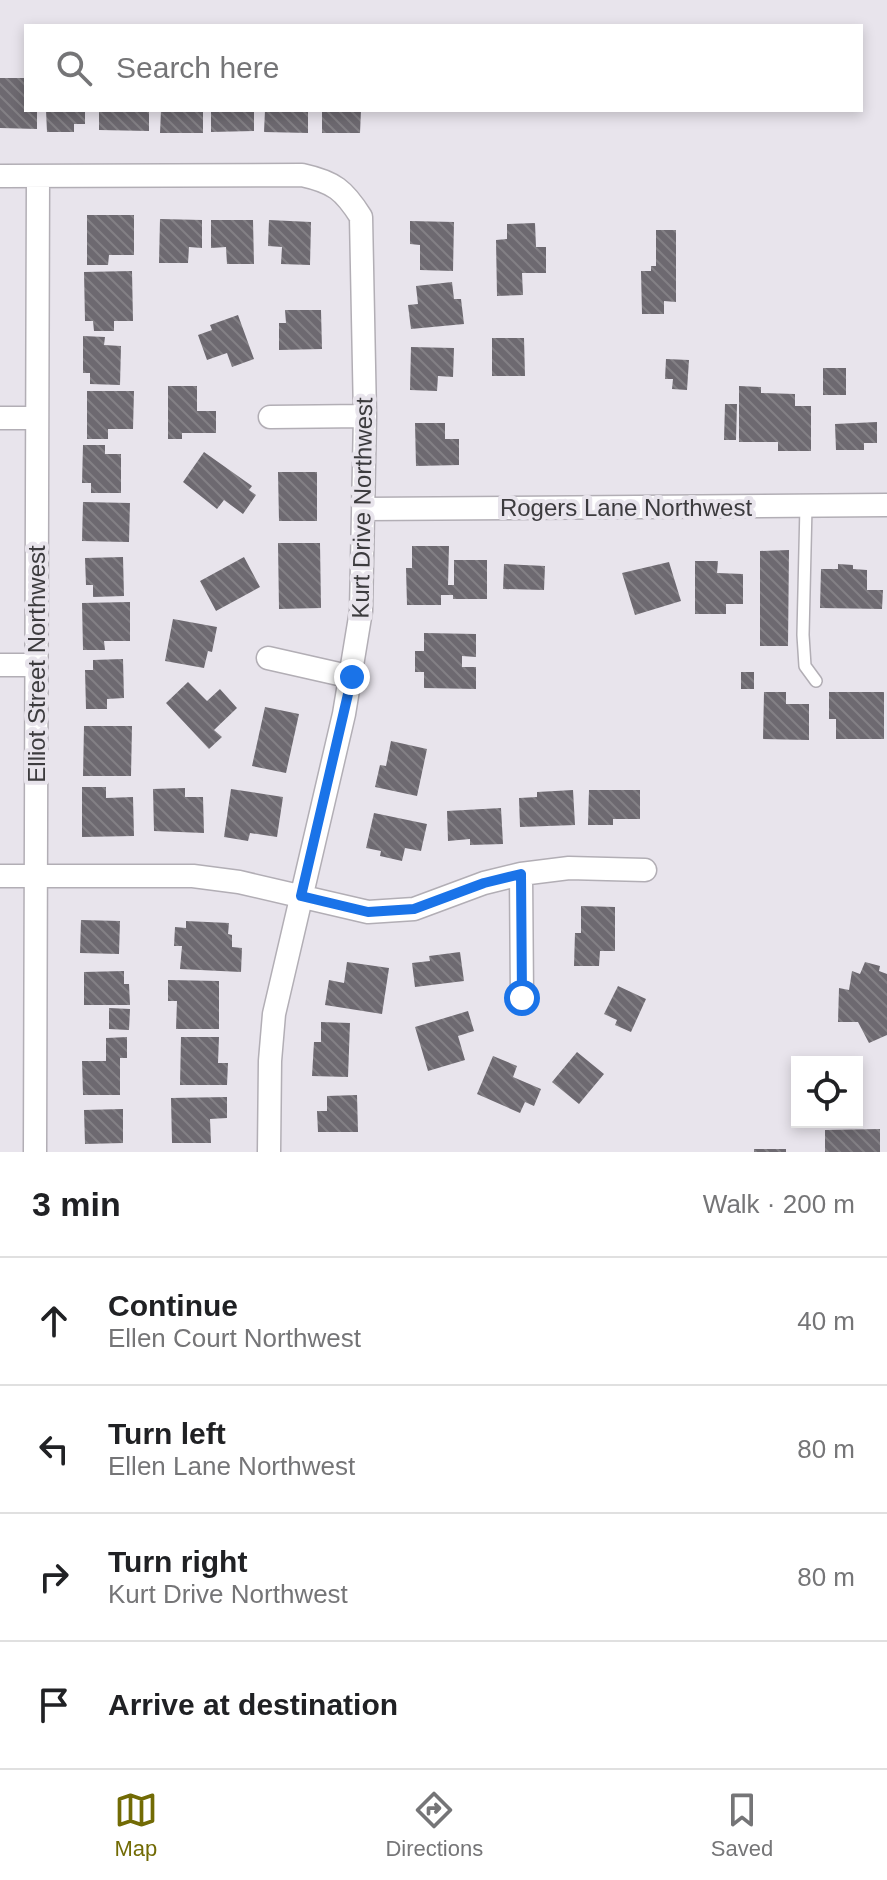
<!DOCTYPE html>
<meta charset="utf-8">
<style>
:root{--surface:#fff;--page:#f2f2f2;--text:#202124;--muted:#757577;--line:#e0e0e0;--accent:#726b05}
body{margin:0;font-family:Arial,sans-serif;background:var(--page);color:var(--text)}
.controls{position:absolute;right:24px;bottom:24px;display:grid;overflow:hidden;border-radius:0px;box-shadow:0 4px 12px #0003}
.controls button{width:72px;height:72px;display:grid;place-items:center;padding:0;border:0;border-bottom:2px solid var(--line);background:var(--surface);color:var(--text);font:40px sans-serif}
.stop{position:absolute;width:24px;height:24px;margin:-18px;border:6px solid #1a73e8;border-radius:50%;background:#fff}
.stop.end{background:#1a73e8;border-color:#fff;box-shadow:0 2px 8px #0008}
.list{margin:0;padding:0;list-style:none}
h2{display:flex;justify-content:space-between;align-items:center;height:104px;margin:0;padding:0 32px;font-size:34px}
h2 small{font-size:26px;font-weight:400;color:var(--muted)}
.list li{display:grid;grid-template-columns:52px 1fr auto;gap:24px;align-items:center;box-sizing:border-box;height:128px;padding:0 32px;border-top:2px solid var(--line)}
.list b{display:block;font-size:30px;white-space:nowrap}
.list p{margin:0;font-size:26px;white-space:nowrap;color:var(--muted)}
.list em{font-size:26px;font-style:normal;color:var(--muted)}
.icon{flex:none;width:44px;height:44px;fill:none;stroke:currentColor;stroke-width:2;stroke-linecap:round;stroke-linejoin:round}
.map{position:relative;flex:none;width:887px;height:1152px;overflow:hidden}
.search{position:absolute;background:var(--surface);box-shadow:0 4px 12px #0003;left:24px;right:24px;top:24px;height:88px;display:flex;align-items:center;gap:20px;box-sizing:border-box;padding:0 28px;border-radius:0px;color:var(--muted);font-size:30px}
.sheet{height:616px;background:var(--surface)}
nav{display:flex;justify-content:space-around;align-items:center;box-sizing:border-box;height:112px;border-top:2px solid var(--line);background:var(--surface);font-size:22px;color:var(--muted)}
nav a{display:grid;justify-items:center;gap:4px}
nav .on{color:var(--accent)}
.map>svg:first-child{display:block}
</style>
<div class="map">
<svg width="887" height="1152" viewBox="0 0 887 1152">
<defs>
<pattern id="building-back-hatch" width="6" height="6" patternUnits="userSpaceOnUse" patternTransform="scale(2)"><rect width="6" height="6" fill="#6d6970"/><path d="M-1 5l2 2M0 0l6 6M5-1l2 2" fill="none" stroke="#838085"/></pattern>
</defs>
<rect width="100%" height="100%" fill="#e8e4ec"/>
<path fill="url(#building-back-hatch)" d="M0,78H26V110H37V129L0,128Z
M46,110H85V124H74V132H47Z
M99,110H149V131L99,130Z
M161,110H203V133H160Z
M211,110H254V131L211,132Z
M265,110H308V133L264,132Z
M322,110H361L360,133H322Z
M87,215H134V255H109L108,265H87Z
M160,219L202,220V248L189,247L188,263H159Z
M211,220H253L254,264H227L226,247L211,248Z
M269,220L311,222L310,265L281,264L282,247L268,246Z
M410,221L454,222L453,271L420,270V245L410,244Z
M535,223L536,247H546V273H522L523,295L497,296L496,240L507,239V224Z
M656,230H676V302L664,301V314H642L641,271H651V266H656Z
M132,271L133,321H114V331H94L93,321H85L84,272Z
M452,282L454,299H461L464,324L411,329L408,305L418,304L416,286Z
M285,310H321L322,349L279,350V323H286Z
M238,315L254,359L232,367L227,353L207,360L198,335L212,330L210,325Z
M83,336L105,337L104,345L121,346L120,385L90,384V373H83Z
M492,338H524L525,376H492Z
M411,347L454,348L453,377L438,376L437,391L410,390Z
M666,359L689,360L687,390L672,389L673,379H665Z
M823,368H846V395H823Z
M168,386H197V411H216V433H182V439H168Z
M739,386L761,387V393L795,394V406H811V451H778V442H739Z
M87,391H134L133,429H108V439H87Z
M725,404H737L736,440H724Z
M877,422V443H864V450H836L835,424Z
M415,423H445V439H459V465L416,466Z
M83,445H105V454H121V493H91V483H82Z
M204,452L252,486L249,490L256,495L243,514L224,500L217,509L183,482Z
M278,472H317V521H279Z
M83,502L130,503L129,542L82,541Z
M278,543H320L321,608L279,609Z
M412,546H449L448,585H454V560H487V599H453V595H441V605H407L406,568H412Z
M789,550L788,646H760V551Z
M123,557L124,596L93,597V585H86L85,558Z
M244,557L260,587L216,611L200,581Z
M695,561H718L717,573L743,574V604H726V614H695Z
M669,562L681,601L635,615L622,573Z
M504,564L545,566L544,590L503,589Z
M838,564L853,565V569L867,570V590H883L882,609L820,608L821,569H838Z
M130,602V641H104L105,650H83L82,603Z
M173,619L217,627L212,652L208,651L204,668L165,661Z
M424,633L476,634V657L462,656V667H476V689L424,688V672H415V651H424Z
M123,659L124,698L107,699V709H86L85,670H93V660Z
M741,672H754V689H741Z
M188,682L207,701L220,689L237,708L214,730L222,737L209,749L166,703Z
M764,692H786V704H809V740L763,739Z
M829,692H884V739H836V719H829Z
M265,707L299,714L286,773L252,766Z
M84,726H132L131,776H83Z
M391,741L427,749L417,796L375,787L380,765L386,766Z
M82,787H106V798L133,797L134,836L82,837Z
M185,788V797H203L204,833L154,831L153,789Z
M231,789L283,797L277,837L250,833L248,841L224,837Z
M573,790L575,825L520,827L519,798L537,797V792Z
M589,790H640V819H613V825H588Z
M501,808L503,844L470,845V839L448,841L447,811Z
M374,813L427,824L421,851L405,848L402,861L380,856L381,851L366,848Z
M581,906L615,907V951H600L599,966H574L575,933H581Z
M81,920L120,921L119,954L80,953Z
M186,921L229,923L228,934L232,935V947L242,948L241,972L180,969L182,946H174L175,927L186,928Z
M460,952L464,981L415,987L412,963L430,961L429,956Z
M347,962L389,968L382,1014L325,1005L329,980L344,983Z
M865,962L880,966L879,971L887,974V1035L869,1043L858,1022H838L839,988L849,990L852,971L860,974Z
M124,971V984H129L130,1005H84V972Z
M168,980L219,981V1029H176L177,1001H168Z
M618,986L646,999L631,1032L615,1025L617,1020L604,1014Z
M109,1008L130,1009L129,1030L109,1029Z
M468,1011L474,1031L458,1036L465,1060L428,1071L415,1027Z
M321,1022L350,1023L348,1077L312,1076L314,1042H321Z
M127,1037V1058H120V1095H83L82,1061H106V1038Z
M181,1037H219L218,1063H228L227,1085H180Z
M577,1052L604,1074L579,1104L552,1082Z
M493,1056L517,1066L513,1077L541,1089L534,1106L525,1102L520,1113L477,1094Z
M357,1095L358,1132H318L317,1111H327V1096Z
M227,1097V1118L210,1119L211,1143H172L171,1098Z
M123,1109V1143L85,1144L84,1110Z
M880,1129V1152H825V1130Z
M754,1149H786V1152H754Z"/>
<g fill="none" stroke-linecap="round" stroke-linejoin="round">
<defs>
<path id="service" d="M806,506L803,635L805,666L816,681"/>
<path id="minor" d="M0,176L302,175C334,182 344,190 361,217L365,416L361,611L344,714L274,1014L270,1061L269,1152
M270,417L365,416
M0,418H37
M365,509L887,505
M268,658L352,677
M0,665H36
M521,874L522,998
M0,876H193L239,882L368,912L414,909L484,883L521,874L569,868L645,870
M35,1152L38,176"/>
</defs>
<use href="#service" stroke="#b2aeb5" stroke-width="14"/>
<use href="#minor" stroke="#b2aeb5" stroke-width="25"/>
<use href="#service" stroke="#fff" stroke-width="11"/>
<use href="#minor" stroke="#fff" stroke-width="22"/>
</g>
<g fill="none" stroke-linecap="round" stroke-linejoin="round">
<path stroke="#1a73e8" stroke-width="10" d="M352,677L301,896L368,912L414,909L484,883L521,874L522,998"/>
</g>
<g text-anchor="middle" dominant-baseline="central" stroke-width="8" stroke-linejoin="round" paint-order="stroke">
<g font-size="24" fill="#3c3b3e" stroke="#e8e4ec">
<text x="626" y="507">Rogers Lane Northwest</text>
<text transform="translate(362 508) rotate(-89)">Kurt Drive Northwest</text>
<text transform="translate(36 664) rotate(-90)">Elliot Street Northwest</text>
</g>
</g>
</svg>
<div class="controls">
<button><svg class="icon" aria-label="locate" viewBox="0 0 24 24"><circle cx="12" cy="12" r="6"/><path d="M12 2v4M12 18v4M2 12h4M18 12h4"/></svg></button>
</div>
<div class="stop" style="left:522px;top:998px"></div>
<div class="stop end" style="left:352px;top:677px"></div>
<div class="search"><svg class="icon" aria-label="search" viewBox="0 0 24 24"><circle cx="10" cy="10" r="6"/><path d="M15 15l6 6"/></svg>Search here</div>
</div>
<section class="sheet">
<h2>3 min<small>Walk · 200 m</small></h2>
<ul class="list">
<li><svg class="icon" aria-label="ahead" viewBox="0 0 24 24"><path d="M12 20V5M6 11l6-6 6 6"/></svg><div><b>Continue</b><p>Ellen Court Northwest</p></div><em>40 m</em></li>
<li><svg class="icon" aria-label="left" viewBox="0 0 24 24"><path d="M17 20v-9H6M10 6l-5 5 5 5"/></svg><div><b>Turn left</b><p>Ellen Lane Northwest</p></div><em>80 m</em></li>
<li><svg class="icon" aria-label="right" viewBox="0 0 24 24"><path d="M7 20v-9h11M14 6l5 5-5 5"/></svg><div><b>Turn right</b><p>Kurt Drive Northwest</p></div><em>80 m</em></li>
<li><svg class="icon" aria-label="arrive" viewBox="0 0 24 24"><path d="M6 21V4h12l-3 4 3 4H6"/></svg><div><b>Arrive at destination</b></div></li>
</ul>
</section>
<nav>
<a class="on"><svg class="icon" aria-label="map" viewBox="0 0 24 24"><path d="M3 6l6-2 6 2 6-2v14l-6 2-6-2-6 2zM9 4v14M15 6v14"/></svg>Map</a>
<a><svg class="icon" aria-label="directions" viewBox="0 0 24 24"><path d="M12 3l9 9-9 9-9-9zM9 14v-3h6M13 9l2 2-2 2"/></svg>Directions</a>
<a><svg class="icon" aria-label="saved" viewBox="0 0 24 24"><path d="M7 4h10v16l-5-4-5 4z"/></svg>Saved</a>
</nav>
